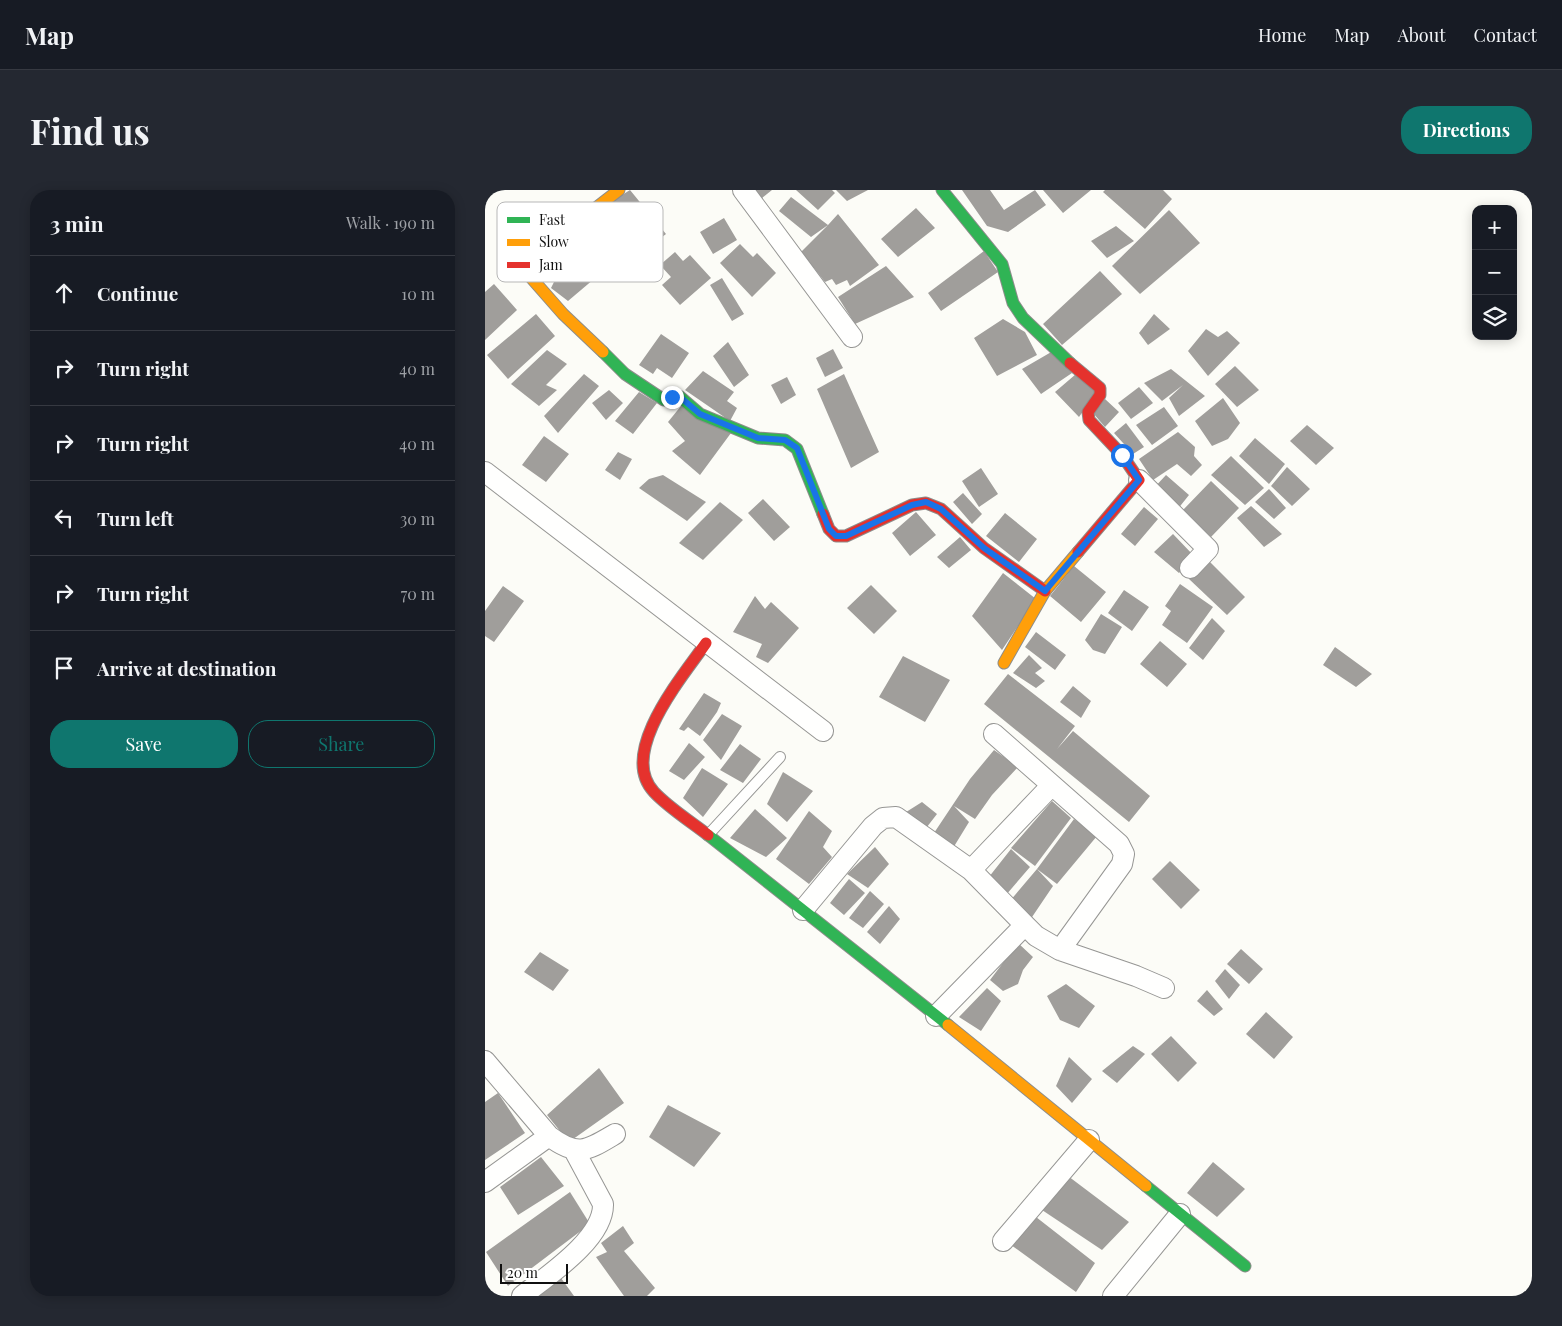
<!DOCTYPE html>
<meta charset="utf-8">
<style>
:root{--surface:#171b24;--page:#242831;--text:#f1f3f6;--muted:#9ea1a6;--line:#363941;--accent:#0f766e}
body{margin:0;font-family:"Playfair Display",serif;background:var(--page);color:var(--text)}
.controls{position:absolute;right:15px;top:15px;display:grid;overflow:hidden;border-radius:10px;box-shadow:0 2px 12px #0003}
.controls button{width:45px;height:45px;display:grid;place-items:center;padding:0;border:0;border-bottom:1px solid var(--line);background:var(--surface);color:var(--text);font:25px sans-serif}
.scale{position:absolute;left:15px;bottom:12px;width:68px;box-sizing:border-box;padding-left:5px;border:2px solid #101010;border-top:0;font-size:14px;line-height:18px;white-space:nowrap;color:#101010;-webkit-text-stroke:4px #fff;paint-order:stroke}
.stop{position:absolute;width:15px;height:15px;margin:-11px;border:4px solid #1a73e8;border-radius:50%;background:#fff}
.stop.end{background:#1a73e8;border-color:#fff;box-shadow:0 1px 5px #0008}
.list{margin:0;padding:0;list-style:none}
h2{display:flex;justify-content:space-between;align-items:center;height:65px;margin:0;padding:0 20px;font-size:21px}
h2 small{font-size:16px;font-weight:400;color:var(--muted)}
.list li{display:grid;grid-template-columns:32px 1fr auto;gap:15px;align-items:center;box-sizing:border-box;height:75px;padding:0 20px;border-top:1px solid var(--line)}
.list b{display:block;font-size:19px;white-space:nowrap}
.list em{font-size:16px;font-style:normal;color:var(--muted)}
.actions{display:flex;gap:10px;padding:15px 20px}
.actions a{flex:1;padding:11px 0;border:1px solid var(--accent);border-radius:20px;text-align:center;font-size:18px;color:var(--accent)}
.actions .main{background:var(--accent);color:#fff}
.icon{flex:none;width:28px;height:28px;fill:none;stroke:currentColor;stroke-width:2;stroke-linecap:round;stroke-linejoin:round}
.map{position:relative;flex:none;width:1047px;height:1106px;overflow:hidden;border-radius:20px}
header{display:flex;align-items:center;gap:30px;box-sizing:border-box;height:70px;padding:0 25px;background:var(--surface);border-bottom:1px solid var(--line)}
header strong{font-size:24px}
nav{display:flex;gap:28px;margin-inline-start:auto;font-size:18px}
.intro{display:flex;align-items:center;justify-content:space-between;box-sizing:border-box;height:120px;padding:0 30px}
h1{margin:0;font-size:35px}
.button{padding:12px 22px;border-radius:20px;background:var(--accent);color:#fff;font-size:18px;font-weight:700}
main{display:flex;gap:30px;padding:0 30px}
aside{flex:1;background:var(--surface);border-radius:20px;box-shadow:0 2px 12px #0003}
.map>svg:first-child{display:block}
</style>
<header>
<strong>Map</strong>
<nav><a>Home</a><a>Map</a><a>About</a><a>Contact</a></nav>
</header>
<div class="intro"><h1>Find us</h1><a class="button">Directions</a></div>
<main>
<aside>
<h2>3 min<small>Walk · 190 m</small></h2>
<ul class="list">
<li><svg class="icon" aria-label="ahead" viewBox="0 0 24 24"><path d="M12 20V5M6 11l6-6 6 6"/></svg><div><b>Continue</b></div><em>10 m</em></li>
<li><svg class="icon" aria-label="right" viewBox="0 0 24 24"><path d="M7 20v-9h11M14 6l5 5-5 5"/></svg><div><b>Turn right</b></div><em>40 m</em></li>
<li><svg class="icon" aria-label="right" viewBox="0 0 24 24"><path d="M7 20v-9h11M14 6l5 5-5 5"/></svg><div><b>Turn right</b></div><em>40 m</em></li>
<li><svg class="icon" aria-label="left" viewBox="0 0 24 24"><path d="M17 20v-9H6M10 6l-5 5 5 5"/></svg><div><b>Turn left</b></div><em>30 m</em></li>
<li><svg class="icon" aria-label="right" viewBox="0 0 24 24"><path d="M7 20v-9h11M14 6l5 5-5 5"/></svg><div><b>Turn right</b></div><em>70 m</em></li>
<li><svg class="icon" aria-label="arrive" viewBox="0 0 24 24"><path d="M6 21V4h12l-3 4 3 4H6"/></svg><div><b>Arrive at destination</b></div></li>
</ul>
<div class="actions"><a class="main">Save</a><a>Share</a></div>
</aside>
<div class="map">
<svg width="1047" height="1106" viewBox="0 0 1047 1106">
<rect width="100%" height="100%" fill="#fcfcf7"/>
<path fill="#a09e9b" d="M145,0L181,44L154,65L125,31L118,17Z
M264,0H287L272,12Z
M311,0H347L350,3L333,20Z
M351,0H383L362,11Z
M477,0H505L519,20L550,0L561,15L523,42L502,36Z
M558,0H606L578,23Z
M620,0H678L687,9L660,39L618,2Z
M306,7L343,35L353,24L394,75L365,96L362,90L351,95L347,89L340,92L329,78H320L313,65L343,35L326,47L294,21Z
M431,18L450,38L413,67L396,49Z
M684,20L715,53L655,104L627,76Z
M239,28L252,50L228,64L215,42Z
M631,36L649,51L622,68L606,51Z
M255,54L268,67L272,63L291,83L267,107L235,73Z
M82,59L109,89L83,111L66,98L69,92L56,75Z
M499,61L513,82L456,121L443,103Z
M190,62L198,71L205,65L226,88L195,115L177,95L186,87L175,75Z
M401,76L429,107L370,134L353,107Z
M615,81L637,104L577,155L558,134Z
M237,88L259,124L247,131L225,95Z
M9,94L32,120L0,150V102Z
M51,124L70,146L23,189L2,165Z
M669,124L685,139L663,155L654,143Z
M518,129L540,142L552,165L512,186L489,148Z
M721,139L733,147L742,141L755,153L723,186L703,161Z
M176,144L204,163L187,188L172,178L168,184L154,175Z
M243,152L264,185L249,197L228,166Z
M348,159L358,178L340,187L331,168Z
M62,160L82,174L61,195L72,200L54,216L26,194Z
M568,161L587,183L556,204L537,179Z
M750,176L774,200L752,217L730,194Z
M686,179L720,206L694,226L684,208L698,195L677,211L659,193Z
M218,181L249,202L242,211L252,218L245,231L200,200Z
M99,184L114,196L73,243L59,226Z
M359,184L394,262L366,278L332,199Z
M591,184L612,201L594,227L570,202Z
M302,187L311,205L296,214L286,195Z
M654,197L668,213L646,229L633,213Z
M124,200L138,213L121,230L107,213Z
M154,202L172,213L148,244L130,231Z
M738,208L755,233L743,249L727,256L710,231Z
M620,209L634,222L620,237L608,223Z
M196,216L246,243L215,285L187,261L200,251L183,232Z
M679,217L693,236L667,255L651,235Z
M641,233L659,257L648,264L629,243Z
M822,235L849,258L831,275L805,251Z
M693,242L710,257L709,266L717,275L706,286L692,274L668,290L654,269Z
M59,246L84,264L61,292L37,275Z
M770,248L800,274L784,294L754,266Z
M133,262L147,269L135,290L120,280Z
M746,266L779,298L760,315L726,285Z
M802,277L825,299L807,316L786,296Z
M496,278L513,304L494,317L477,291Z
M178,285L221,312L202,331L154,298L164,289Z
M681,285L704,305L692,320L668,299Z
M726,291L754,318L726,347L698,320Z
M784,299L801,318L789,329L770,312Z
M478,303L497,324L487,334L468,312Z
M278,309L305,337L289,351L263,323Z
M235,312L258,330L218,370L194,353Z
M766,316L797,344L779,357L752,328Z
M659,317L673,329L650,356L636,344Z
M431,322L451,345L425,366L407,343Z
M520,323L552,349L534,372L501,346Z
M688,344L710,367L694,383L669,362Z
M475,347L486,360L464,378L452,367Z
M722,369L760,407L742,425L704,389Z
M589,376L621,402L596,432L565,406Z
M518,383L551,409L517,460L487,426Z
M695,394L728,417L702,453L677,435L686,421L680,416Z
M386,395L412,421L389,444L362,418Z
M18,396L39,411L9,452L0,446V421Z
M639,400L664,417L647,441L623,423Z
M270,406L280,419L286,412L314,438L283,473L271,467L277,454L248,442Z
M616,424L637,437L620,464L608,460L600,450Z
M727,428L740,441L718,470L704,458Z
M551,442L581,465L570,480L540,457Z
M675,451L702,474L682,497L655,474Z
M850,457L887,484L871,497L838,475Z
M544,465L557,478L550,483L560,491L551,498L528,483Z
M418,466L465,490L440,532L394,507Z
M523,484L590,536L572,559L588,541L665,606L644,632L499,514Z
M588,496L606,511L596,528L575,512Z
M219,503L236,513L232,522L215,546L203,537L199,541L194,539Z
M237,524L257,536L236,570L218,550Z
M204,553L220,567L199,590L184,581Z
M255,554L276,569L258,593L235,580Z
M509,560L533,577L507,605L490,629L469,616L484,632L465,663L447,646L485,589Z
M217,578L243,594L218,627L198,608Z
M298,582L328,601L302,632L282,614Z
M567,611L586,628L550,676L526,658Z
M437,612L452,624L438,642L418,624Z
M270,619L302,648L281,667L245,648Z
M324,621L347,641L338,657L347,667L324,694L291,669Z
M589,629L612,646L572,694L552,679L568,696L545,730L524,712L552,679Z
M390,657L404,674L383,698L362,684Z
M526,659L545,677L521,705L500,692Z
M685,671L715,700L696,719L667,689Z
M364,689L380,703L359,725L345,713Z
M385,701L399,714L378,738L364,728Z
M404,716L415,729L395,754L382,742Z
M533,753L548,767L538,780L533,794L518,801L505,790Z
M756,759L778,779L764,794L742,774Z
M55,762L84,780L68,801L39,782Z
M740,779L755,795L744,809L730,791Z
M581,794L610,816L594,838L575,830L562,806Z
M502,798L516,811L496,841L474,827Z
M722,800L738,819L729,826L712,811Z
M781,822L808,847L789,869L761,844Z
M686,846L712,873L693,892L666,864Z
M648,856L660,864L632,893L617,881Z
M584,867L607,889L587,913L571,896Z
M114,878L139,913L84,952L62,925Z
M13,903L40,943L0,970V912Z
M183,915L236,943L209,977L164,947Z
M56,967L79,996L33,1025L15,997Z
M728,972L760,999L732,1027L702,1003Z
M579,983L644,1032L617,1060L554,1018Z
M85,1002L105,1034L23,1096L1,1062Z
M551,1027L610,1073L591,1102L526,1055Z
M138,1036L149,1053L139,1061L170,1098L162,1106H139L111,1067L122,1062L116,1053Z
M76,1088L89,1106H54Z"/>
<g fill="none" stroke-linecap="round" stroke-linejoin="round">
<defs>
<path id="lane" d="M224,644L295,567"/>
<path id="street" d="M258,0L367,147
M0,282L338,541
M654,290L723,359L705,378
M318,720L388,636L398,628L411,627L486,680
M540,735L551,746L575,760L637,674L639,664L634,654L567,595
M575,760L651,786L679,798
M451,826L540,735L486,680L567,595L509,544
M0,871L64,946C93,968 103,960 130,944
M0,992L64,946
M518,1051L604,950
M37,1106C62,1086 119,1049 118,1014L89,960
M628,1106L695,1024"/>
<path id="fast" d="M457,0L517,74L528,113L538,128L585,173
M118,162L140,184L179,210L194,206L215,224L273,248L300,250L312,259L338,324
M223,645L463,835
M661,996L760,1076"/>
<path id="slow" d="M118,162L78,124L42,83L49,66L134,0
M519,473L560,401L593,362
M463,835L661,996"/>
<path id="jam" d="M585,173L615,198V205L603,222L604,230L637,265L654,290L593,362
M338,324L344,339L351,346H361L427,315L441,313L456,319L499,358L560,401
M221,453C198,486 132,563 169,602C184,618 205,631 223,645"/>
</defs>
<use href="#lane" stroke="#969694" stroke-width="12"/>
<use href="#street" stroke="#969694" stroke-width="22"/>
<use href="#fast" stroke="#8d8d8b" stroke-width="13"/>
<use href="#slow" stroke="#8d8d8b" stroke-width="13"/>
<use href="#jam" stroke="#8d8d8b" stroke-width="13"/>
<use href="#lane" stroke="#fffffe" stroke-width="10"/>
<use href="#street" stroke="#fffffe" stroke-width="20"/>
<use href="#fast" stroke="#30b455" stroke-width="11"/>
<use href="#slow" stroke="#ff9f0a" stroke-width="11"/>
<use href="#jam" stroke="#e5322d" stroke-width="11"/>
</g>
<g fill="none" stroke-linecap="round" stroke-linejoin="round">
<path stroke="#1a73e8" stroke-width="6" d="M187,207L194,206L215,224L273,248L300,250L312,258L344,339L351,346H361L427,315L441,312L456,319L499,358L560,401L654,290L637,265"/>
</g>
<rect x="12" y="12" width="166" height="80" rx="8" fill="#fff" stroke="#b7b7b7" stroke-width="1"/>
<rect x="22" y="27" width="23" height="6" fill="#30b455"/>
<rect x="22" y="49" width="23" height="7" fill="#ff9f0a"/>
<rect x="22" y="72" width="23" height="6" fill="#e5322d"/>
<g font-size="14" fill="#101010">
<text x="54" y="35">Fast</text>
<text x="54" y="57">Slow</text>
<text x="54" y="80">Jam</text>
</g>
</svg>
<div class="controls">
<button>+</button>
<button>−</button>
<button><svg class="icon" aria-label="layers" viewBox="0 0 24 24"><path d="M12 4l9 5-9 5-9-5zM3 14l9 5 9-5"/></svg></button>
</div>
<div class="scale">20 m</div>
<div class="stop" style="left:637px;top:265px"></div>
<div class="stop end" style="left:187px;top:207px"></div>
</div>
</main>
